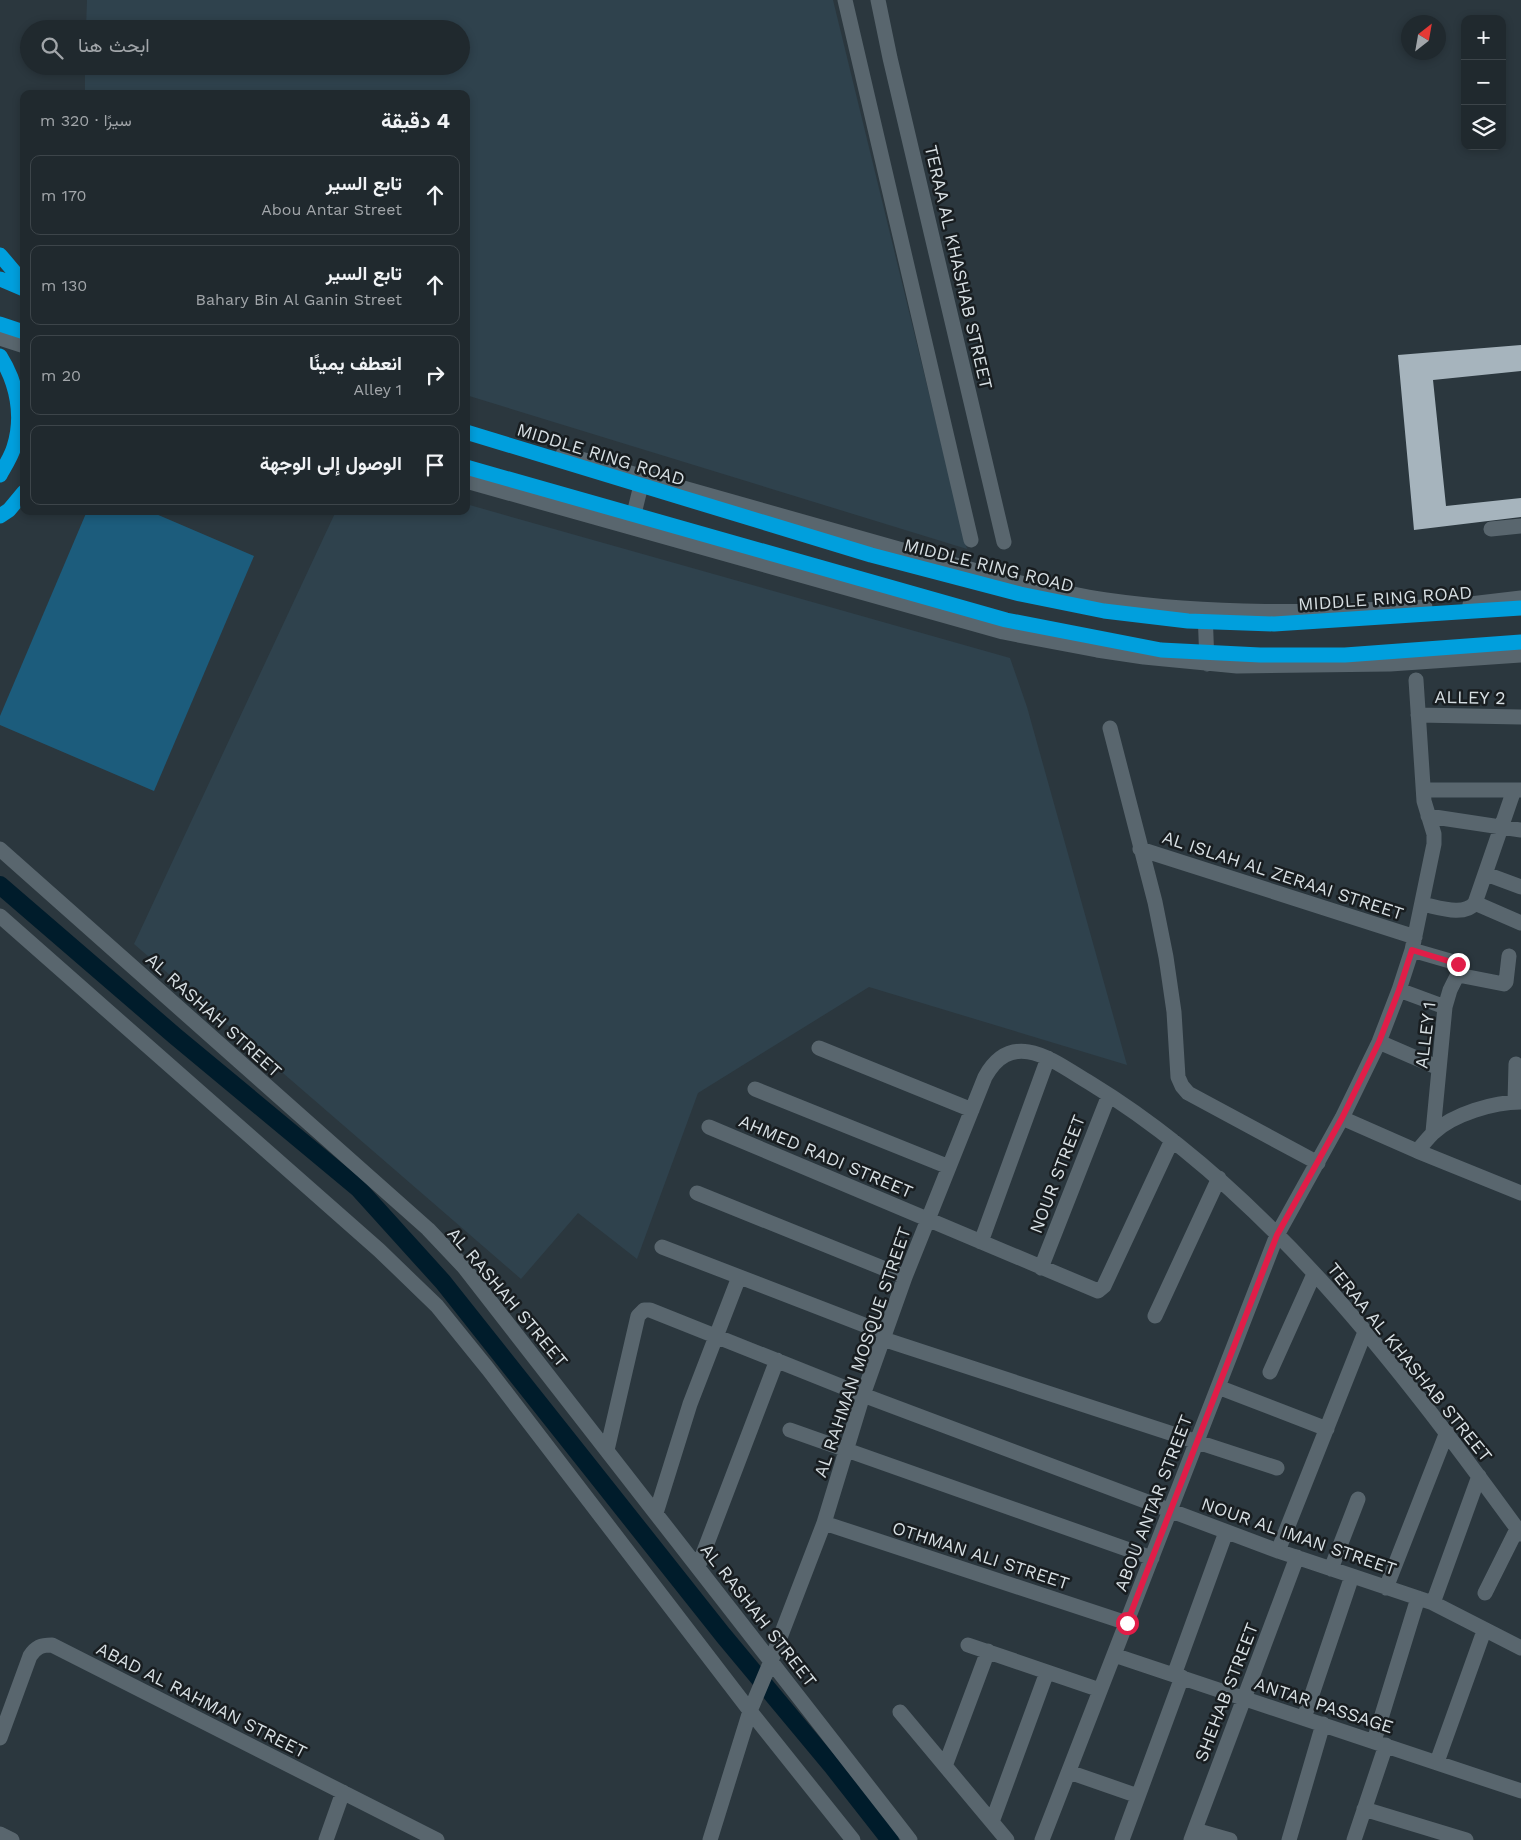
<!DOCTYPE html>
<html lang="ar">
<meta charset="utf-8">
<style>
:root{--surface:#20292e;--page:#2d353a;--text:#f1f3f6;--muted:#a2a6aa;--line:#3d454a}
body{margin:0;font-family:"Work Sans",Vazirmatn,sans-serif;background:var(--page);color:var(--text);direction:rtl}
.controls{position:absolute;right:15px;top:15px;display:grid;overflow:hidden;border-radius:10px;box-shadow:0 2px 8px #0003}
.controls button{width:45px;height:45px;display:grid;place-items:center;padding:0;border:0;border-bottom:1px solid var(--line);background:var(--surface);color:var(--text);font:25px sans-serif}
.compass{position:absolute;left:1401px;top:15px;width:45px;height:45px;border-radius:50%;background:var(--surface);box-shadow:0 2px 8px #0003;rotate:31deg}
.stop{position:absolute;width:15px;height:15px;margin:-11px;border:4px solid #e11d48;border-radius:50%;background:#fff}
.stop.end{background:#e11d48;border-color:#fff;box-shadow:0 1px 5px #0008}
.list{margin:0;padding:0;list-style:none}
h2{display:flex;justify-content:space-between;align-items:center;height:65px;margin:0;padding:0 20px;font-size:21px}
h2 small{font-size:16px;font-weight:400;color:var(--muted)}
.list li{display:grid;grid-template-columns:32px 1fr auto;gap:15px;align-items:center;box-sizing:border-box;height:80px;margin:0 10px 10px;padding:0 10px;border:1px solid var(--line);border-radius:10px}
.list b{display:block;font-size:19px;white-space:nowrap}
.list p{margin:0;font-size:16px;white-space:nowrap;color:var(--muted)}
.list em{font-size:16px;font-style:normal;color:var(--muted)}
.icon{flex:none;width:28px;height:28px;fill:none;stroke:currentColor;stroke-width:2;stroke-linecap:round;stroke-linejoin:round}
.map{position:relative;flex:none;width:1521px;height:1840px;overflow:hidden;direction:ltr}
.search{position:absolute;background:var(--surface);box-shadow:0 2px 8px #0003;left:20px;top:20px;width:450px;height:55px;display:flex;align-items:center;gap:12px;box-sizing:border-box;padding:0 18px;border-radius:28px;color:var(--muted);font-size:19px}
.panel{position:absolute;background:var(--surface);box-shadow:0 2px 8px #0003;left:20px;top:90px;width:450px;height:425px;border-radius:10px;direction:rtl}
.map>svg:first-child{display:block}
</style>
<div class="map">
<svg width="1521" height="1840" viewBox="0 0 1521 1840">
<rect width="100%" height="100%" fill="#2b373e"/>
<path fill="#2f424d" d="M87,0H833L967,549L466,395V94H85V66H461V29H86Z
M466,504L1010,658L1027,707L1127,1065L869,987L698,1093L637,1259L578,1213L521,1279L134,944L336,511H466Z"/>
<path fill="#1c5c7c" d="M87,511H149L254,556L154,791L0,725V716Z"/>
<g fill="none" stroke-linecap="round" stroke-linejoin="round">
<path stroke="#001c2b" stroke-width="18" d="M0,885L175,1036L358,1188L443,1282L723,1635L832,1766L890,1840"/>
</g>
<path fill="#a6b4bd" d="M1521,345V371L1433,380L1446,506L1521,498V517L1414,530L1398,355Z"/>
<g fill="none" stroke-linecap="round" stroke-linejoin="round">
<path stroke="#59666e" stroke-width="15" d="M845,0L971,540
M878,0L890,58L1004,542
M0,338L24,346
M563,454L1012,581C1043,588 1074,595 1106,600C1211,615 1319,613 1425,607
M466,481L1003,632L1097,650L1144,657L1237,666L1390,664L1521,655
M631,526L643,477
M1491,529L1521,526
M1470,604L1521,598
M1205,610L1207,664
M1418,715L1521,717
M1110,728L1155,902L1166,957L1174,1012L1178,1077L1182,1086L1188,1093L1318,1163
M1424,790H1521
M1428,816L1521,830
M0,849L428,1229L463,1266L910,1840
M1140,849L1415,937
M1486,874L1521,887
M1475,903L1521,923
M1422,904C1438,907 1464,917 1475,903L1514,790
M0,916L379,1250L437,1306L488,1369L750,1711L853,1840
M1412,950L1457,963L1461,968L1450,990L1445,1007L1433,1132
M1458,975L1504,984L1506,982L1509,956
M1399,990L1445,1007
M1379,1042L1439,1068
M819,1048L972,1110
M755,1089L949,1167
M1515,1102L1516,1064
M1342,1118L1417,1151L1521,1193
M709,1127L1098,1291L1104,1286L1172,1140
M1417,1151C1422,1146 1427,1139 1433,1133C1453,1114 1494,1102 1521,1102
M697,1193L905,1277
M981,1242L1048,1058
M662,1247L885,1333
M1041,1268L1109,1095
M1155,1316L1219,1178
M883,1339L1277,1468
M1270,1372L1314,1274
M1218,1387L1327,1429
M790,1430L1152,1558
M607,1450L638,1316L644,1310H650L863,1395L1278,1551L1433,1603L1521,1648
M656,1513L690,1404L739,1277
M824,1523L1127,1623
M1278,1551L1365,1332
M698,1567L777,1360
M1331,1569L1358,1499
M1386,1588L1447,1432
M1485,1593L1517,1529
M1433,1603L1479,1476
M968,1645L1100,1690
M1114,1655L1521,1791
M1174,1675L1226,1532
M900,1712L1007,1840
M1304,1718L1352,1576
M0,1738L30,1656C36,1647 41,1645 52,1645L437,1840
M1374,1741L1418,1598
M1437,1762L1484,1631
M945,1766L988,1651
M1069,1772L1138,1796
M1364,1809L1466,1840
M992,1822L1047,1672
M1195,1830L1230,1840
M0,1834L12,1840
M326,1840L343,1792
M710,1840L750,1711L771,1661L824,1523L863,1395L905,1277L985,1077C1013,1026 1056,1063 1090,1083C1267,1191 1401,1369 1521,1534
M1042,1840L1277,1235L1342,1118L1379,1042L1399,990L1412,950L1434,844V834L1424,801L1416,680
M1122,1840L1182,1677
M1191,1840L1297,1557
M1289,1840L1323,1724
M1354,1840L1386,1745"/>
<path stroke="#009fdd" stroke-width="15" d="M0,255L17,275L24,279
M0,279L24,289
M0,324L24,332
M0,356C17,383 24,416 14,447C11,457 5,466 0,475
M466,432L871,555L1020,594L1104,611L1188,621L1274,624L1521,608
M466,467L1006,620L1161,650L1260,655H1345L1521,642
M0,516L9,510L24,492"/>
</g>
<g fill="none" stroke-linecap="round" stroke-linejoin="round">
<path stroke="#e11d48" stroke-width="6" d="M1127,1623L1277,1235L1342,1118L1379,1042L1399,990L1412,950L1458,964"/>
</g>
<g text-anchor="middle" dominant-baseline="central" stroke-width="5" stroke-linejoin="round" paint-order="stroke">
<g font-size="18" fill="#d7dfe3" stroke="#181d20">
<text transform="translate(959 267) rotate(77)">TERAA AL KHASHAB STREET</text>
<text transform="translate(601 454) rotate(17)">MIDDLE RING ROAD</text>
<text transform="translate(989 565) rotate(14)">MIDDLE RING ROAD</text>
<text transform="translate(1385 598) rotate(-4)">MIDDLE RING ROAD</text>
<text transform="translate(1470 697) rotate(1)">ALLEY 2</text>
<text transform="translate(1283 875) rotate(18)">AL ISLAH AL ZERAAI STREET</text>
<text transform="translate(214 1015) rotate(42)">AL RASHAH STREET</text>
<text transform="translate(1425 1035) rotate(-83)">ALLEY 1</text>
<text transform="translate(826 1156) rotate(23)">AHMED RADI STREET</text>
<text transform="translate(1057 1174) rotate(-69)">NOUR STREET</text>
<text transform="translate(508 1297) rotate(50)">AL RASHAH STREET</text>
<text transform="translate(862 1352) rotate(-71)">AL RAHMAN MOSQUE STREET</text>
<text transform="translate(1410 1362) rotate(51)">TERAA AL KHASHAB STREET</text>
<text transform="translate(1153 1503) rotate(-69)">ABOU ANTAR STREET</text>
<text transform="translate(1299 1536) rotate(19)">NOUR AL IMAN STREET</text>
<text transform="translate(981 1555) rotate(18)">OTHMAN ALI STREET</text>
<text transform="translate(759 1615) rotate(52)">AL RASHAH STREET</text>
<text transform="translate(1226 1692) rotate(-69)">SHEHAB STREET</text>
<text transform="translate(202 1700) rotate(27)">ABAD AL RAHMAN STREET</text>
<text transform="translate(1324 1705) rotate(18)">ANTAR PASSAGE</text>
</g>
</g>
</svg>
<div class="controls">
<button>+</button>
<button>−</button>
<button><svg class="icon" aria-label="layers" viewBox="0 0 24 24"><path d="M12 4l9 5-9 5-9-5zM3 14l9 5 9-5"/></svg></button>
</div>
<svg class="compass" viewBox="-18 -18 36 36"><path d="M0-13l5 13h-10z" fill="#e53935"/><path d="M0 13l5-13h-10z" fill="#a2a6aa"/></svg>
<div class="stop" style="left:1127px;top:1623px"></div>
<div class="stop end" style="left:1458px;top:964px"></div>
<div class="search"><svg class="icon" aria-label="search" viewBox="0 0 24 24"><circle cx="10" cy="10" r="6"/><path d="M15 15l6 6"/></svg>ابحث هنا</div>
<section class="panel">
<h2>4 دقيقة<small>سيرًا · 320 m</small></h2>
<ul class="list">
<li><svg class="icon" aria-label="ahead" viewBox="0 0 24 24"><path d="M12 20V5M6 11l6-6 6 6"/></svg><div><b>تابع السير</b><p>Abou Antar Street</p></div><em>170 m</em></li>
<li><svg class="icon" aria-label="ahead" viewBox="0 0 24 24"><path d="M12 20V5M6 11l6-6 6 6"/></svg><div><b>تابع السير</b><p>Bahary Bin Al Ganin Street</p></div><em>130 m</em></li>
<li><svg class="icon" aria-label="right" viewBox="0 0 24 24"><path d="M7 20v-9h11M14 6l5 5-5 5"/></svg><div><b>انعطف يمينًا</b><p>Alley 1</p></div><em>20 m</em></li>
<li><svg class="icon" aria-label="arrive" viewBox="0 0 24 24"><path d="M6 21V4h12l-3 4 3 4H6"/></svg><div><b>الوصول إلى الوجهة</b></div></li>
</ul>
</section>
</div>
